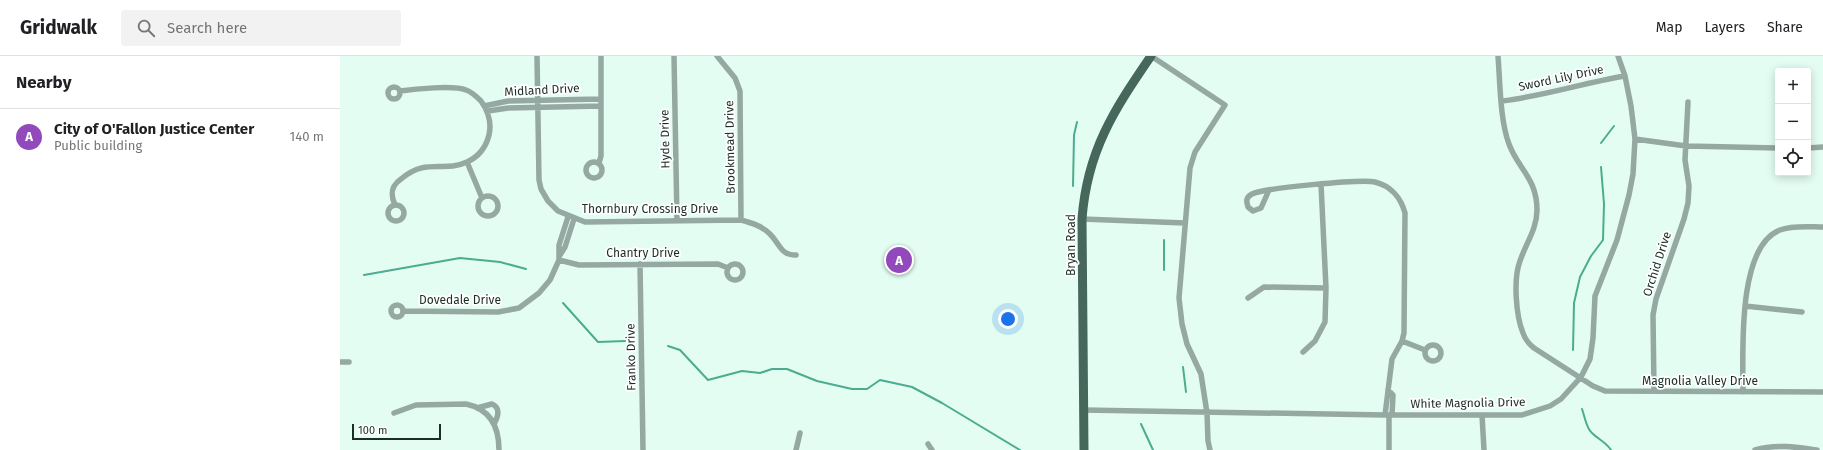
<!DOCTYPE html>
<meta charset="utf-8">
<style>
:root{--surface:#fff;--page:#f2f2f2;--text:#202124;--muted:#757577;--line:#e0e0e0;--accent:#9149bc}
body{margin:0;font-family:"Fira Sans",sans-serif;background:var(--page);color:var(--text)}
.controls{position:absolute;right:12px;top:12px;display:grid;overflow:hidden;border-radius:4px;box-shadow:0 2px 10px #0003}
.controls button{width:36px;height:36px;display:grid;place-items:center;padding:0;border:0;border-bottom:1px solid var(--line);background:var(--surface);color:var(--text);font:20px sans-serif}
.scale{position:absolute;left:12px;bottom:10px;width:89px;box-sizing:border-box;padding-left:4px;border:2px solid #1c2d27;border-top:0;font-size:11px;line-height:14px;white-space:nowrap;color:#1c2d27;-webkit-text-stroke:3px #fff;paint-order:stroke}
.you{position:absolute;left:668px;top:263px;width:14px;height:14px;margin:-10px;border:3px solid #fff;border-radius:50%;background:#1a73e8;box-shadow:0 0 0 6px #1a73e833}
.badge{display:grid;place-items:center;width:26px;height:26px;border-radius:50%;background:var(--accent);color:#fff;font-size:13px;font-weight:700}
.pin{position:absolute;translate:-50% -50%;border:2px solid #fff;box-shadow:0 1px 4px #0006}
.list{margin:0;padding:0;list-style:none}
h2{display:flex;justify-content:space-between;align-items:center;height:52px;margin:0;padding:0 16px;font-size:17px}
h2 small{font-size:13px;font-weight:400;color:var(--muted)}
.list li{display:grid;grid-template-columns:26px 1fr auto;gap:12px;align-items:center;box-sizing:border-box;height:56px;padding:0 16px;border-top:1px solid var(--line)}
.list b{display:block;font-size:15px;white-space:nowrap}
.list p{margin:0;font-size:13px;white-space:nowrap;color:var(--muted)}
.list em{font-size:13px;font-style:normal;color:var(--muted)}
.icon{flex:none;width:22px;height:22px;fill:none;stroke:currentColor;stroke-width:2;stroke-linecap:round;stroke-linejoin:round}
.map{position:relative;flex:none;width:1483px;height:394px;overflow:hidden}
header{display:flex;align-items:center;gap:24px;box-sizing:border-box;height:56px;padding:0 20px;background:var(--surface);border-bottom:1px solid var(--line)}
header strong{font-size:19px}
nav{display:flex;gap:22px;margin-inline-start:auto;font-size:14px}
.search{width:280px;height:36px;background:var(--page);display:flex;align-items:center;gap:10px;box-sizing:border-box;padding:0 14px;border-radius:4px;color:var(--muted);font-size:15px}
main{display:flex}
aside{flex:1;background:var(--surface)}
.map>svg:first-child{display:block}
</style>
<header>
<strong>Gridwalk</strong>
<div class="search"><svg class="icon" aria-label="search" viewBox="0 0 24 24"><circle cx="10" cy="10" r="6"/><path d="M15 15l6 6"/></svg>Search here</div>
<nav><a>Map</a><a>Layers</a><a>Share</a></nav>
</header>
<main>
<aside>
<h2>Nearby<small></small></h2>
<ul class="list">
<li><span class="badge">A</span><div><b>City of O'Fallon Justice Center</b><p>Public building</p></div><em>140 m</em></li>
</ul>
</aside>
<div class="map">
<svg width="1483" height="394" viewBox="0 0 1483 394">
<rect width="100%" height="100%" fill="#e3fdf3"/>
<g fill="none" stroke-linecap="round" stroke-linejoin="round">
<path stroke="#4cac90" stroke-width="2" d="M1261,87L1274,70
M733,130L734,79L737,66
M824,184V214
M24,219L120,202L160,206L186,213
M223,247L258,286L285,285
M328,290L340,294L368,324L402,315L420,317L432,313H447L477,325L512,333H527L540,324L572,331L602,347L680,394
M1233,294L1234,247L1240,221L1251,200L1263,184L1264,148L1261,111
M843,311L846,336
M1242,353C1245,361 1246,372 1252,377C1259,384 1266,386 1271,394
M801,368L813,394"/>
<path stroke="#95a8a1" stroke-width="5.5" d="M197,0L199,124L201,133L208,145L218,155L245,166L401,164C412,167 422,170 430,178C440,188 440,199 456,199
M334,0L337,165
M377,0L395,22L400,35L401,164
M811,0L885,49L855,96L850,112L839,242L842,268L847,288L861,318L867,357L868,385L870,394
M1158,0C1160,25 1160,65 1169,88C1178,113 1197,122 1197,154C1197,173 1186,187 1180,205C1173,223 1176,260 1183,277C1185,283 1189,288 1194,292L1253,330L1265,335L1483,336
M48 37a6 6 0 1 1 12 0a6 6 0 1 1-12 0Z
M1162,45C1204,40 1243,27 1285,20
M144,50L168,45L260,43
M148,55L168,52L261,50
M1295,83L1346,90L1438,92
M1468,92L1483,91
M246 114a8 8 0 1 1 16 0a8 8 0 1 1-16 0Z
M127,106L142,142
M259,107L261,100V0
M929,134L921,152L913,155L908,151C906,145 906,141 912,138C924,132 1021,123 1035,126C1051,130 1061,142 1065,157L1064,277L1062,285L1052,303L1045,359
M138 150a10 10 0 1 1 20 0a10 10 0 1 1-20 0Z
M55,149C50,138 51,130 61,123C87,101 103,117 127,106C138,101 146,91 149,79C152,66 148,55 141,45C137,41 132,36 126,34C114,29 74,33 60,35
M48 157a8 8 0 1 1 16 0a8 8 0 1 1-16 0Z
M742,163L845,167
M220,199L225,191L234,163
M219,204L239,209L378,208L388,212
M387 216a8 8 0 1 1 16 0a8 8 0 1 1-16 0Z
M300,208L303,394
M908,242L924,231L986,232
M51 255a6 6 0 1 1 12 0a6 6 0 1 1-12 0Z
M1405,250L1462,256
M64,255L158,256L179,252L199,237L210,224L219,204V189L228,161
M1062,285L1085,294
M1085 297a8 8 0 1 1 16 0a8 8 0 1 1-16 0Z
M963,296L975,285L985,266L986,232L981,128
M0,306H9
M1048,334L1053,339L1052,359
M1314,335L1313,259L1316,243L1344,163L1348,147L1349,130L1345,104L1348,46
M1403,336C1403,297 1397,190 1440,174C1453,169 1470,171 1483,171
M137,352L152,348C161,352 158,361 154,368
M743,354L1045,359H1182L1210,350L1221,343L1241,321L1250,303L1253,282L1255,240L1277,184L1289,139L1293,118L1295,83L1291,50L1285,20L1278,0
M54,357L76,349L126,348C150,353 159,371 159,394
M1142,359L1144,394
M588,388L592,394
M456,394L460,377
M1049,394V359
M1415,394C1436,388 1456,391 1477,394"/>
<path stroke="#46675c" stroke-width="9" d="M744,394L742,163C747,95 774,54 811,0"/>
</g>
<g text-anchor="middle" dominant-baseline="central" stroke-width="3.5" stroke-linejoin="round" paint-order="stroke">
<g font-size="12" fill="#1c2d27" stroke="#fff">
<text transform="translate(1221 22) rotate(-12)">Sword Lily Drive</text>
<text transform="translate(202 34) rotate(-3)">Midland Drive</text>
<text transform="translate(325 83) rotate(-91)">Hyde Drive</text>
<text transform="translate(390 91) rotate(-91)">Brookmead Drive</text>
<text x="310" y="153">Thornbury Crossing Drive</text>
<text transform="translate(731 189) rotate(-90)">Bryan Road</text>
<text x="303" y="197">Chantry Drive</text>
<text transform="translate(1317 208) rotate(-72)">Orchid Drive</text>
<text x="120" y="244">Dovedale Drive</text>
<text transform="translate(291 301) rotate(-91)">Franko Drive</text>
<text x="1360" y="325">Magnolia Valley Drive</text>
<text transform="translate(1128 347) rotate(-1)">White Magnolia Drive</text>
</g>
</g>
</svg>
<div class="controls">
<button>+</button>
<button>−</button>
<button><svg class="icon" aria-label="locate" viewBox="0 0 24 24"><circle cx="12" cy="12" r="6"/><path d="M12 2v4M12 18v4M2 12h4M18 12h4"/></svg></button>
</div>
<div class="scale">100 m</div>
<div class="you"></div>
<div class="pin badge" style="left:559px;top:204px">A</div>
</div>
</main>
